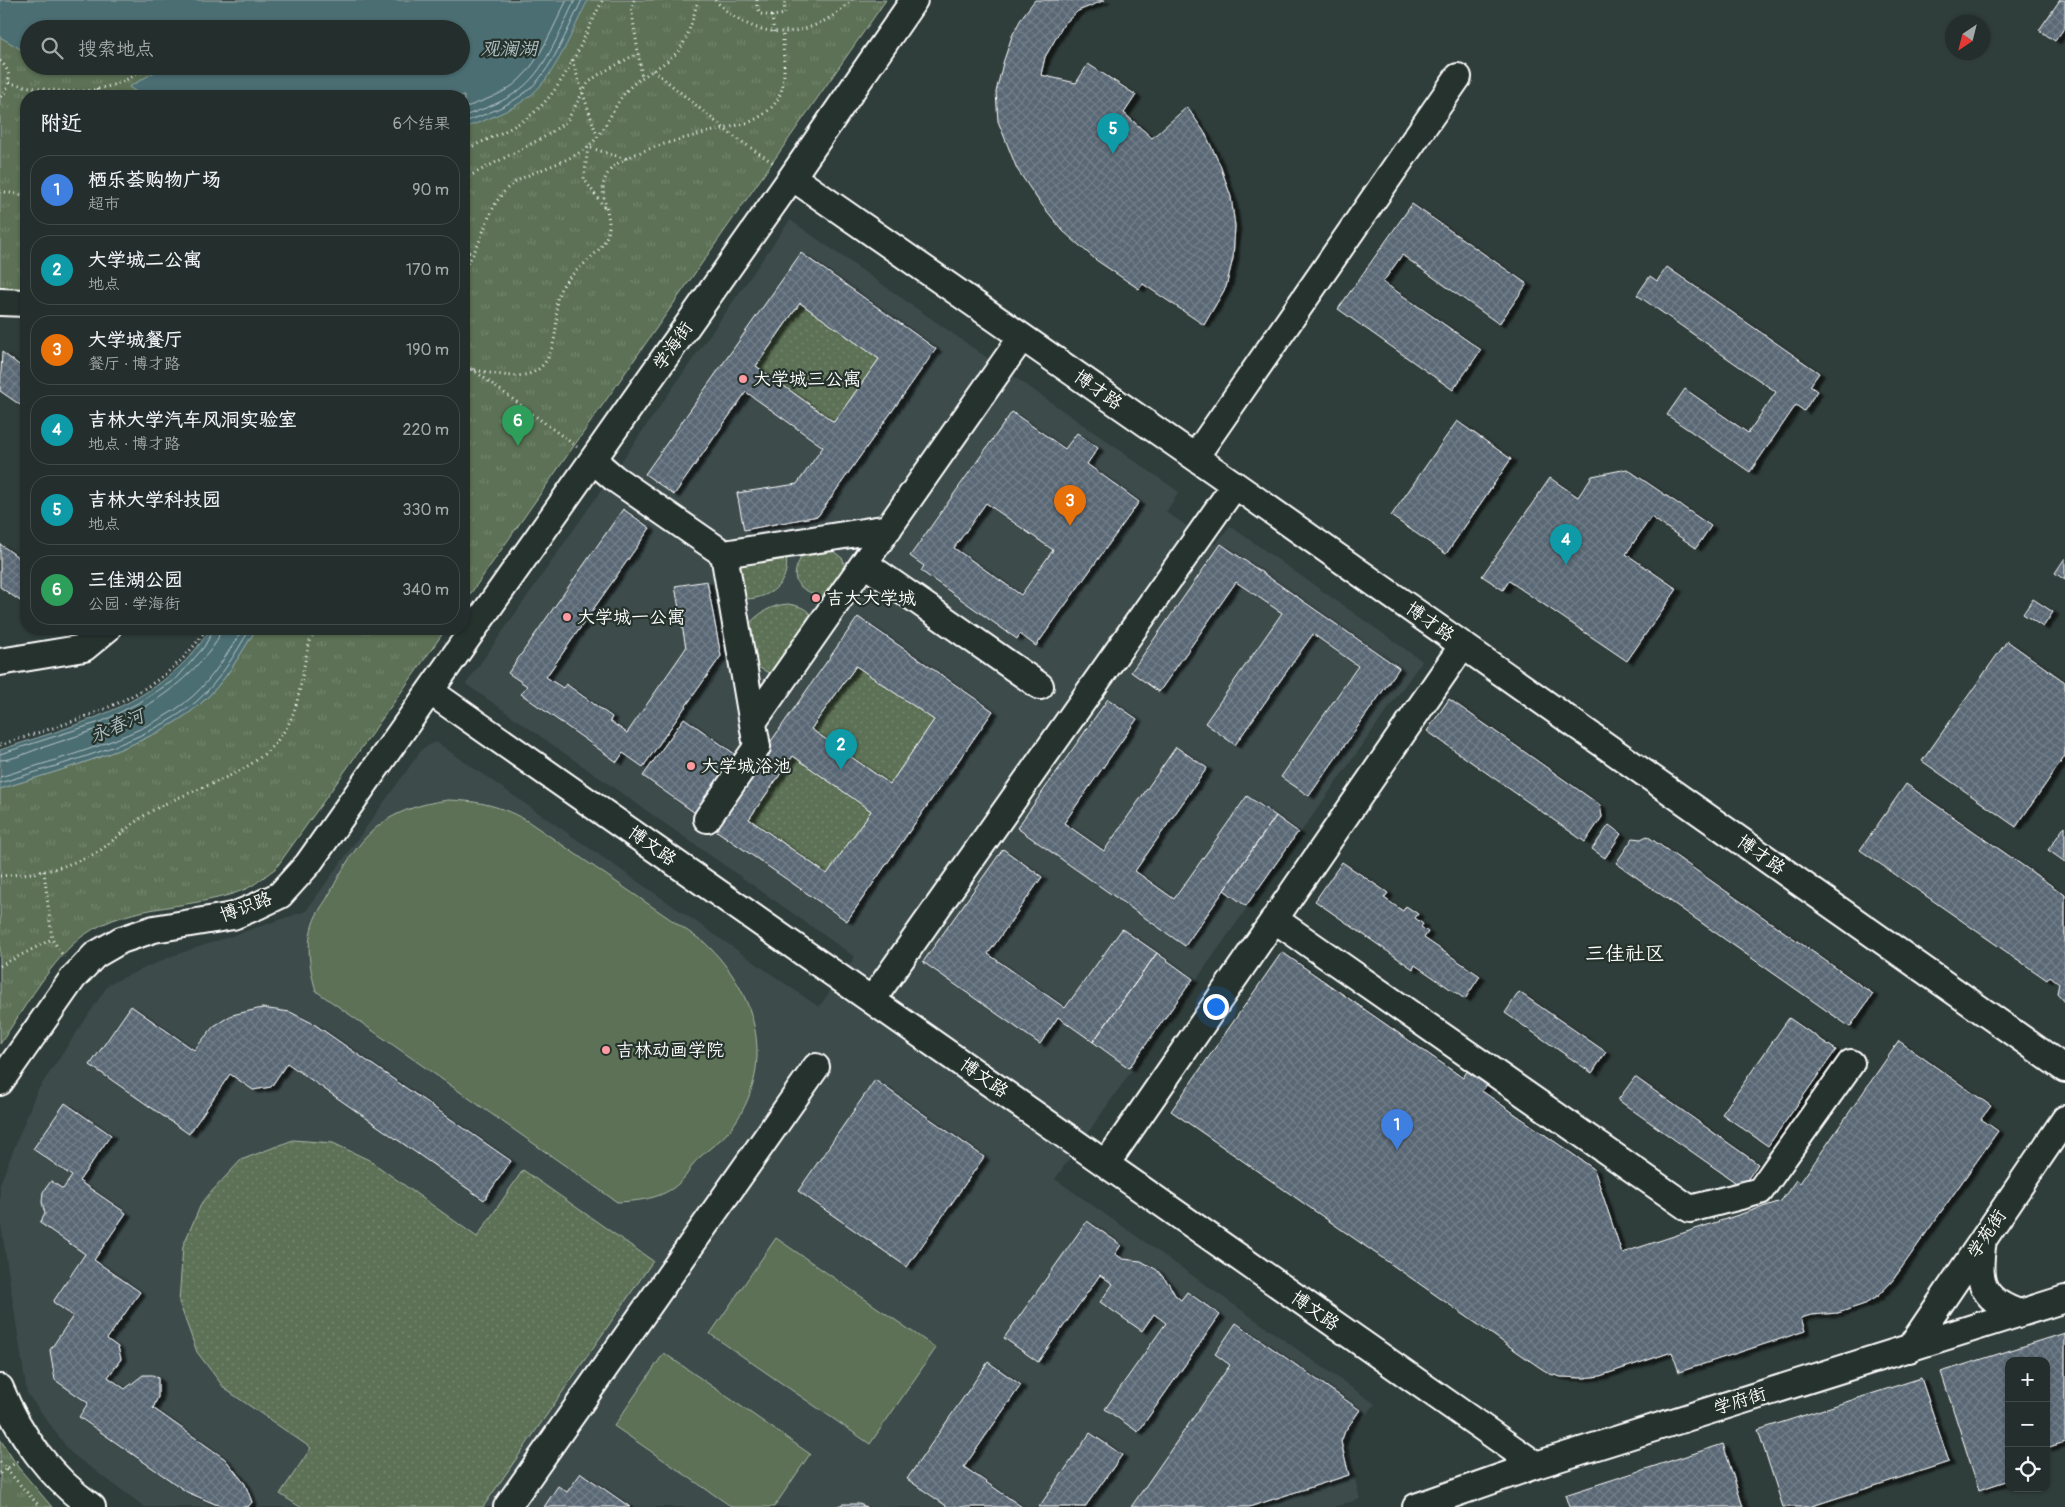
<!DOCTYPE html>
<html lang="zh">
<meta charset="utf-8">
<style>
:root{--surface:#242e2c;--page:#2c3634;--text:#f1f3f6;--muted:#a3a8a9;--line:#414a48;--accent:#1a73e8}
body{margin:0;font-family:Pangolin,"LXGW WenKai TC",sans-serif;background:var(--page);color:var(--text)}
.controls{position:absolute;right:15px;bottom:15px;display:grid;overflow:hidden;border-radius:10px;box-shadow:0 1px 4px #0004}
.controls button{width:45px;height:45px;display:grid;place-items:center;padding:0;border:0;border-bottom:1px solid var(--line);background:var(--surface);color:var(--text);font:25px sans-serif}
.compass{position:absolute;left:1945px;top:15px;width:45px;height:45px;border-radius:50%;background:var(--surface);box-shadow:0 1px 4px #0004;rotate:215deg}
.you{position:absolute;left:1215px;top:1006px;width:18px;height:18px;margin:-12px;border:4px solid #fff;border-radius:50%;background:#1a73e8;box-shadow:0 0 0 8px #1a73e833}
.badge{display:grid;place-items:center;width:32px;height:32px;border-radius:50%;background:var(--accent);color:#fff;font-size:16px;font-weight:700}
.pin{position:absolute;translate:-50% -41px;filter:drop-shadow(0 1px 2px #0008)}
.pin::after{content:'';position:absolute;top:26px;width:18px;height:15px;background:inherit;clip-path:polygon(0 0,100% 0,50% 100%)}
.list{margin:0;padding:0;list-style:none}
h2{display:flex;justify-content:space-between;align-items:center;height:65px;margin:0;padding:0 20px;font-size:21px}
h2 small{font-size:16px;font-weight:400;color:var(--muted)}
.list li{display:grid;grid-template-columns:32px 1fr auto;gap:15px;align-items:center;box-sizing:border-box;height:70px;margin:0 10px 10px;padding:0 10px;border:1px solid var(--line);border-radius:20px}
.list b{display:block;font-size:19px;white-space:nowrap}
.list p{margin:0;font-size:16px;white-space:nowrap;color:var(--muted)}
.list em{font-size:16px;font-style:normal;color:var(--muted)}
.icon{flex:none;width:28px;height:28px;fill:none;stroke:currentColor;stroke-width:2;stroke-linecap:round;stroke-linejoin:round}
.map{position:relative;flex:none;width:2065px;height:1507px;overflow:hidden}
.search{position:absolute;background:var(--surface);box-shadow:0 1px 4px #0004;left:20px;top:20px;width:450px;height:55px;display:flex;align-items:center;gap:12px;box-sizing:border-box;padding:0 18px;border-radius:28px;color:var(--muted);font-size:19px}
.panel{position:absolute;background:var(--surface);box-shadow:0 1px 4px #0004;left:20px;top:90px;width:450px;height:545px;border-radius:20px}
.map>svg:first-child{display:block}
</style>
<div class="map">
<svg width="2065" height="1507" viewBox="0 0 2065 1507">
<defs>
<pattern id="grass-dots" width="8" height="8" patternUnits="userSpaceOnUse" patternTransform="scale(1.25)"><rect width="8" height="8" fill="#5b7154"/><path d="M2 2h.1M6 6h.1" fill="none" stroke="#74866e" stroke-width="1.8" stroke-linecap="round"/></pattern>
<pattern id="park-tufts" width="24" height="20" patternUnits="userSpaceOnUse" patternTransform="scale(1.25)"><rect width="24" height="20" fill="#5b7154"/><path d="M3 7l-1-3M5 7V3M7 7l1-3M15 17l-1-3M17 17v-4M19 17l1-3" fill="none" stroke="#74866e"/></pattern>
<pattern id="building-cross-hatch" width="8" height="8" patternUnits="userSpaceOnUse" patternTransform="scale(1.25)"><rect width="8" height="8" fill="#5a6875"/><path d="M0 0l8 8M0 8l8-8" fill="none" stroke="#737f8a"/></pattern>
<filter id="shadow"><feDropShadow dx="5.5" dy="3" stdDeviation="1" flood-color="#0009"/></filter>
</defs>
<rect width="100%" height="100%" fill="#303e3b"/>
<filter id="ink" filterUnits="userSpaceOnUse"><feTurbulence type="fractalNoise" baseFrequency=".02" numOctaves="2"/><feDisplacementMap in="SourceGraphic" scale="10" xChannelSelector="R" yChannelSelector="G"/><feConvolveMatrix kernelMatrix="1 2 1 2 8 2 1 2 1" color-interpolation-filters="sRGB"/></filter>
<g filter="url(#ink)">
<path fill="#3d4b4c" d="M790,220L1179,492L1166,512L1215,545L1230,526L1422,661L1055,1179L1375,1404L1345,1442L1360,1499L1333,1507H145L71,1453L27,1393L0,1218V1184L36,1093L109,984L172,956L306,911L423,748L436,742L819,1007L855,957L466,684Z"/>
<path fill="url(#grass-dots)" stroke="#adb8aa" d="M800,303L879,359L834,422L756,366Z
M832,550L843,559L845,568L828,599C797,589 785,582 805,551Z
M786,556C791,584 768,600 742,599L739,565L744,563Z
M788,604C800,606 807,608 813,618L771,674L754,665L747,626C759,613 771,605 788,604Z
M856,666L934,720L890,784L811,729Z
M793,756L871,811L827,874L749,819Z
M293,1140L333,1143L369,1160L477,1237L523,1170L653,1261L483,1507H300L280,1494L311,1448L225,1389L197,1352L179,1302L183,1246L202,1202L241,1160Z"/>
<path fill="url(#park-tufts)" stroke="#adb8aa" fill-rule="evenodd" d="M0,0H886L464,603V96H26V290L0,289ZM29,29H461V66H29Z
M256,629H446L276,868C267,874 258,883 248,888C196,911 133,901 84,935C53,957 22,1012 0,1044V789C62,769 150,747 199,705C224,684 240,655 256,629Z
M0,1439L18,1467L52,1507H0Z"/>
<path fill="#5b7154" stroke="#adb8aa" d="M448,800C480,801 502,806 529,822L705,943C759,994 777,1068 730,1130C721,1141 709,1148 699,1158C692,1163 689,1173 683,1179C667,1198 641,1201 617,1202L316,991C309,967 305,939 316,916C320,908 326,901 330,893C359,836 382,809 448,800Z
M776,1238L936,1348L870,1444L710,1334Z
M664,1353L810,1454L774,1507H732L614,1426Z"/>
<path fill="#4c6e73" stroke="#94a8ab" d="M0,0H588C573,29 556,75 530,96C511,111 486,120 464,128V96H142L129,87L165,66H461V29H29V54L0,37Z
M210,629H256C240,655 224,684 199,705C150,747 62,769 0,789V750C80,723 163,705 210,629Z"/>
<g fill="none" stroke-linecap="round" stroke-linejoin="round">
<path stroke="#b7c5c7" stroke-width="1" d="M464,108C482,101 505,94 519,80C541,60 553,26 567,0
M464,116C484,109 507,101 523,87C548,66 561,28 575,0
M464,122C485,115 508,106 526,92C551,73 568,28 582,0
M0,754L103,721L142,701L177,678L204,647L214,629
M0,760C14,760 30,751 44,747C107,726 155,712 201,661C209,652 220,641 220,629
M0,777C57,759 149,736 193,696C214,677 228,652 243,629
M0,783C63,763 144,744 196,702C219,682 235,654 250,629"/>
</g>
<path fill="url(#building-cross-hatch)" stroke="#fff" fill-rule="evenodd" filter="url(#shadow)" d="M1035,0H1105L1078,11L1064,24L1045,57L1041,75L1076,83L1088,64L1136,95L1124,113L1152,138L1187,107L1205,133L1220,165L1231,197L1235,226L1233,258L1226,287L1204,325L1143,284L1139,289L1096,260L1063,231L1038,200L1017,169L998,121L996,92L1003,63L1012,36L1022,17Z
M2060,0H2065V27L2055,41L2039,30Z
M1412,204L1527,284L1499,324L1402,255L1383,282L1481,350L1453,390L1338,309Z
M801,253L936,349L818,516L744,530L737,493L797,484L823,447L746,392L674,495L645,474ZM800,303L879,359L834,422L756,366Z
M1667,267L1819,373L1810,386L1817,391L1804,411L1796,405L1750,472L1667,415L1685,389L1748,433L1776,392L1637,295L1650,276L1657,281Z
M2,352L26,370V409L0,391Z
M1012,412L1065,449L1077,433L1098,448L1087,464L1139,502L1036,646L1020,634L1017,639L921,571L924,566L910,556ZM986,503L1053,550L1021,595L954,548Z
M1457,421L1511,459L1446,554L1391,516Z
M1627,469L1711,526L1696,548L1651,517L1626,554L1677,589L1627,661L1509,581L1503,590L1482,576L1550,478L1578,497L1592,476Z
M623,509L650,528L546,677L563,688L566,684L612,717L610,721L627,733L686,648L675,586L707,581L721,656L643,767L623,753L617,762L521,694L527,686L508,673Z
M0,544L26,563V605L0,587Z
M1221,544L1399,668L1309,796L1281,777L1358,666L1313,634L1235,745L1205,723L1282,613L1236,582L1159,692L1131,672Z
M2065,558V580L2055,573Z
M2033,599L2053,612L2043,627L2023,614Z
M858,617L993,711L847,921L711,827ZM856,666L934,720L890,784L811,729ZM793,756L871,811L827,874L749,819Z
M2007,641L2065,682V756L2016,827L1922,761Z
M1108,699L1137,719L1064,823L1104,851L1176,747L1207,768L1135,871L1174,899L1247,796L1276,816L1185,946L1017,828Z
M1449,699L1600,805L1602,817L1585,842L1427,731Z
M684,718L739,757L698,815L643,776Z
M1906,784L2065,895V1002L2057,993L2059,983L2050,976L2047,980L1860,850Z
M1276,816L1298,832L1246,906L1224,890Z
M1609,825L1621,834L1605,858L1592,849Z
M2065,826V862L2048,850Z
M1647,836L1873,994L1850,1027L1616,863L1633,838L1641,839Z
M1003,849L1042,877L988,954L1065,1008L1122,929L1157,953L1093,1042L1058,1017L1040,1044L923,962Z
M1342,862L1388,893L1384,898L1403,911L1406,906L1418,914L1415,918L1423,924L1421,927L1428,932L1424,938L1480,976L1465,999L1415,965L1413,969L1315,901Z
M1282,952L1463,1078L1469,1068L1489,1082L1482,1091L1594,1169L1622,1253L1781,1201L1796,1180L1800,1183L1899,1041L1991,1106L1981,1119L1998,1131L1893,1280L1878,1296L1865,1304L1838,1313L1811,1315L1801,1318L1805,1331L1679,1372L1672,1352L1600,1376L1584,1378L1561,1377L1550,1374L1539,1367L1171,1111Z
M1157,953L1193,979L1129,1068L1093,1042Z
M1519,992L1606,1052L1592,1073L1505,1013Z
M131,1006L194,1050L214,1026L232,1015L262,1008L290,1012L314,1024L511,1161L484,1200L287,1063L271,1087L253,1090L230,1074L189,1134L90,1065Z
M1789,1018L1836,1050L1768,1146L1722,1114Z
M1635,1077L1758,1164L1742,1187L1618,1100Z
M875,1080L984,1157L907,1267L798,1191Z
M65,1103L111,1135L79,1181L126,1213L94,1260L140,1292L107,1339L118,1347L121,1359L108,1377L125,1389L143,1375H153L158,1378V1397L153,1408L225,1459L245,1484L252,1502L248,1507H228L215,1504L187,1492L79,1417L88,1403L55,1380L50,1350L73,1316L53,1302L85,1254L40,1223L45,1214L42,1202L43,1192L51,1181L63,1189L72,1176L33,1149Z
M1087,1221L1121,1245L1115,1254L1123,1259L1141,1261L1157,1270L1169,1284L1175,1295L1181,1300L1187,1292L1220,1315L1138,1432L1105,1409L1166,1323L1154,1314L1142,1331L1100,1302L1113,1284L1100,1275L1038,1362L1004,1338Z
M1236,1323L1360,1410L1345,1431L1341,1442L1349,1475L1249,1507H1131L1230,1365L1215,1354Z
M2065,1333V1442L2046,1448V1361H2009V1480L1979,1490L1941,1372Z
M988,1362L1021,1385L964,1467L1022,1507H948L907,1479Z
M1921,1378L1949,1462L1809,1507H1783L1758,1430Z
M1090,1433L1122,1455L1085,1507H1039Z
M1723,1444L1743,1507H1569L1565,1495Z
M581,1473L630,1507H544L558,1486L567,1492Z
M843,1504H859L867,1507H835Z"/>
<g fill="none" stroke-linecap="round" stroke-linejoin="round">
<defs>
<path id="minor" d="M792,177L1235,485L2065,1069
M0,302L26,303
M1195,457L1458,77
M593,460L614,478L724,554L757,747L707,819
M724,554L889,528
M865,564L1040,686
M0,662L84,648L107,629
M431,692L1536,1465
M753,722L1022,337
M1274,919L1690,1209L1760,1191L1851,1063
M872,1000L1235,485
M0,1082L73,978L95,955L121,940L154,929L233,916L257,906L280,895L308,864L792,177L914,0
M1106,1164L1463,645
M1983,1240C1977,1279 1978,1299 2020,1313
M1909,1349L2065,1119
M0,1388C19,1435 51,1478 92,1507
M507,1507L816,1067
M1416,1507L1536,1465L2065,1299"/>
</defs>
<use href="#minor" stroke="#fff" stroke-width="30"/>
<path stroke="#fff" stroke-width="3" stroke-dasharray="1 4" stroke-linecap="butt" d="M634,0L631,7L642,77
M715,0C756,44 811,41 852,0
M757,0V6L761,14L772,16L785,14L784,0
M772,16L774,33
M572,60L597,136
M0,61C12,71 12,87 0,98
M653,70L733,136L775,164
M9,83C40,89 75,96 106,87C122,83 138,74 152,66
M97,89L98,96
M464,150C488,139 522,126 541,106C569,78 584,35 603,0
M464,179L546,136L567,121L588,83L598,75L638,53
M0,191L26,196
M604,207L584,179L588,147L626,159
M464,252L474,253
M464,267C485,244 485,206 511,185C531,170 564,165 586,148C603,136 611,112 623,95C636,78 655,71 671,58C688,45 692,20 698,0
M464,363L577,447
M470,369C515,378 549,388 556,328C558,313 553,301 562,287C576,265 606,254 609,227C610,206 594,189 611,169C631,147 718,131 750,122C793,102 783,74 783,34
M0,745C75,720 161,701 206,629
M44,871L52,939L64,957
M0,876C21,874 43,873 64,866C76,861 92,857 102,849C118,837 133,822 150,812C195,785 255,778 285,730C304,701 300,660 315,629
M0,966L52,939
M0,1462L40,1507
M0,1473L18,1461"/>
<use href="#minor" stroke="#26332d" stroke-width="26"/>
</g>
</g>
<g fill="#ff9aa2" stroke="#26332d" stroke-width="2">
<circle cx="743" cy="379" r="5"/>
<circle cx="816" cy="598" r="5"/>
<circle cx="567" cy="617" r="5"/>
<circle cx="691" cy="766" r="5"/>
<circle cx="606" cy="1050" r="5"/>
</g>
<g text-anchor="middle" dominant-baseline="central" stroke-width="4.5" stroke-linejoin="round" paint-order="stroke">
<g font-size="18" fill="#fff" stroke="#26332d">
<text transform="translate(673 346) rotate(-55)">学海街</text>
<text transform="translate(1098 390) rotate(35)">博才路</text>
<text transform="translate(1430 622) rotate(35)">博才路</text>
<text transform="translate(652 846) rotate(35)">博文路</text>
<text transform="translate(1761 855) rotate(35)">博才路</text>
<text transform="translate(246 907) rotate(-20)">博识路</text>
<text transform="translate(984 1078) rotate(35)">博文路</text>
<text transform="translate(1987 1234) rotate(-56)">学苑街</text>
<text transform="translate(1315 1311) rotate(35)">博文路</text>
<text transform="translate(1740 1401) rotate(-17)">学府街</text>
</g>
<g font-size="18" fill="#fff" stroke="#26332d" text-anchor="start">
<text x="753" y="379">大学城三公寓</text>
<text x="826" y="598">吉大大学城</text>
<text x="577" y="617">大学城一公寓</text>
<text x="701" y="766">大学城浴池</text>
<text x="616" y="1050">吉林动画学院</text>
</g>
<g font-size="19" font-style="italic" fill="#aebec0" stroke="#26332d">
<text x="509" y="49">观澜湖</text>
<text transform="translate(117 726) rotate(-23)">永春河</text>
</g>
<g font-size="20" fill="#fff" stroke="#26332d">
<text x="1625" y="953">三佳社区</text>
</g>
</g>
</svg>
<div class="controls">
<button>+</button>
<button>−</button>
<button><svg class="icon" aria-label="locate" viewBox="0 0 24 24"><circle cx="12" cy="12" r="6"/><path d="M12 2v4M12 18v4M2 12h4M18 12h4"/></svg></button>
</div>
<svg class="compass" viewBox="-18 -18 36 36"><path d="M0-13l5 13h-10z" fill="#e53935"/><path d="M0 13l5-13h-10z" fill="#a3a8a9"/></svg>
<div class="you"></div>
<div class="pin badge" style="left:1397px;top:1150px;background:#3f7fe0">1</div>
<div class="pin badge" style="left:841px;top:770px;background:#0f9aa8">2</div>
<div class="pin badge" style="left:1070px;top:526px;background:#e8710a">3</div>
<div class="pin badge" style="left:1566px;top:565px;background:#0f9aa8">4</div>
<div class="pin badge" style="left:1113px;top:154px;background:#0f9aa8">5</div>
<div class="pin badge" style="left:518px;top:446px;background:#2e9e5b">6</div>
<div class="search"><svg class="icon" aria-label="search" viewBox="0 0 24 24"><circle cx="10" cy="10" r="6"/><path d="M15 15l6 6"/></svg>搜索地点</div>
<section class="panel">
<h2>附近<small>6个结果</small></h2>
<ul class="list">
<li><span class="badge" style="background:#3f7fe0">1</span><div><b>栖乐荟购物广场</b><p>超市</p></div><em>90 m</em></li>
<li><span class="badge" style="background:#0f9aa8">2</span><div><b>大学城二公寓</b><p>地点</p></div><em>170 m</em></li>
<li><span class="badge" style="background:#e8710a">3</span><div><b>大学城餐厅</b><p>餐厅 · 博才路</p></div><em>190 m</em></li>
<li><span class="badge" style="background:#0f9aa8">4</span><div><b>吉林大学汽车风洞实验室</b><p>地点 · 博才路</p></div><em>220 m</em></li>
<li><span class="badge" style="background:#0f9aa8">5</span><div><b>吉林大学科技园</b><p>地点</p></div><em>330 m</em></li>
<li><span class="badge" style="background:#2e9e5b">6</span><div><b>三佳湖公园</b><p>公园 · 学海街</p></div><em>340 m</em></li>
</ul>
</section>
</div>
